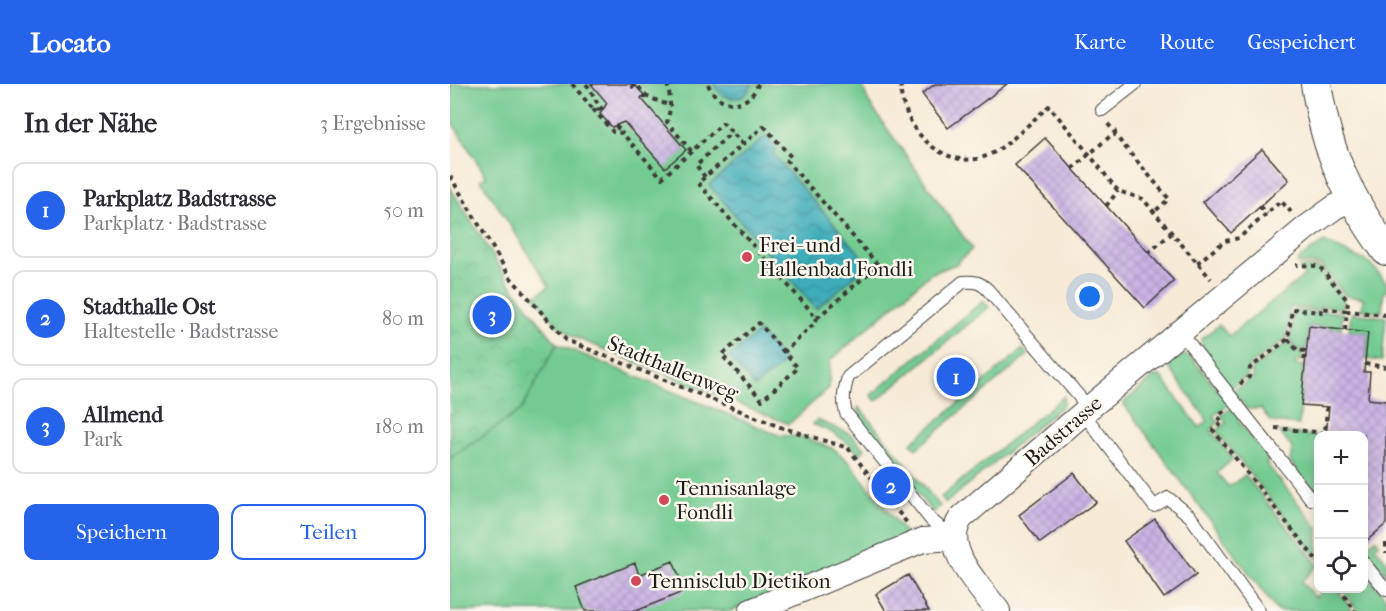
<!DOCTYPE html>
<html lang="de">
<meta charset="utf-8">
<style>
:root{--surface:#fff;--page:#f2f2f3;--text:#2b2b33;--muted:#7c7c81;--line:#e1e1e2;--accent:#2563eb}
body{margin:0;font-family:"IM FELL French Canon",serif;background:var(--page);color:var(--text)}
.controls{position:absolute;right:18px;bottom:18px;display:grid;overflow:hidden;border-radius:12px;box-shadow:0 3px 15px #0003}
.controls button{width:54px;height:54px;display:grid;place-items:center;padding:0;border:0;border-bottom:2px solid var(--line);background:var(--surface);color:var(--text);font:30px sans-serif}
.you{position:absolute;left:640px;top:213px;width:21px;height:21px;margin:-15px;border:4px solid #fff;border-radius:50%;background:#1a73e8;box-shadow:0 0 0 9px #1a73e833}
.badge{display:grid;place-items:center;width:39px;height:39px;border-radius:50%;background:var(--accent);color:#fff;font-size:20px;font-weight:700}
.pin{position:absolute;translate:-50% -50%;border:3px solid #fff;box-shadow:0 2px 6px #0006}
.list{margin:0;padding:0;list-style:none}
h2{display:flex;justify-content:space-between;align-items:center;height:78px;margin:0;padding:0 24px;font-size:26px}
h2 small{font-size:20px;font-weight:400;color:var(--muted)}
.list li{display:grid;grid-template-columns:39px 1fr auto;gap:18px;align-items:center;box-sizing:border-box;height:96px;margin:0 12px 12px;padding:0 12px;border:2px solid var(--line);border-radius:12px}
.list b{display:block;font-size:22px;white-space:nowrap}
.list p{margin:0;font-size:20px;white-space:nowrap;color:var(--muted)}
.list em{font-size:20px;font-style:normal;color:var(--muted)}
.actions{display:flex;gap:12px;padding:18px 24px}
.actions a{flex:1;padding:14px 0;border:2px solid var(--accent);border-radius:12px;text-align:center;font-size:21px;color:var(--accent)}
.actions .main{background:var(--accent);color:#fff}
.icon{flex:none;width:33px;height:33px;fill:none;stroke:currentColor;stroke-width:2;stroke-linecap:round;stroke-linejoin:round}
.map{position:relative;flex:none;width:936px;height:527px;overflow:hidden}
header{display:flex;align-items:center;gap:36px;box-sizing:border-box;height:84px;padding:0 30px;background:var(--accent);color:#fff}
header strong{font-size:28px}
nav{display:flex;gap:33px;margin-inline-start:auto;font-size:21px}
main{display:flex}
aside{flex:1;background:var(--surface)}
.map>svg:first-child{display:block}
</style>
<header>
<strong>Locato</strong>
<nav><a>Karte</a><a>Route</a><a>Gespeichert</a></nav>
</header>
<main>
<aside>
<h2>In der Nähe<small>3 Ergebnisse</small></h2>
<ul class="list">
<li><span class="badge">1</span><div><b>Parkplatz Badstrasse</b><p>Parkplatz · Badstrasse</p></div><em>50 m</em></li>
<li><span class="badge">2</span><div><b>Stadthalle Ost</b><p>Haltestelle · Badstrasse</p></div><em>80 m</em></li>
<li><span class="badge">3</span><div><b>Allmend</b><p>Park</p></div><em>180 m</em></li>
</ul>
<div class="actions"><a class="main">Speichern</a><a>Teilen</a></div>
</aside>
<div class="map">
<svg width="936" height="527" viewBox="0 0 936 527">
<defs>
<pattern id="park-crowns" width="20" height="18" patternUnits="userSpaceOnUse" patternTransform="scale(1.5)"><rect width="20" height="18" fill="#73cb91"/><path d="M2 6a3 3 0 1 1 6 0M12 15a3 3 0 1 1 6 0" fill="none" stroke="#63ae7c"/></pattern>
<pattern id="water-waves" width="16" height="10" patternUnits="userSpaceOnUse" patternTransform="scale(1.5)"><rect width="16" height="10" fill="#3eadba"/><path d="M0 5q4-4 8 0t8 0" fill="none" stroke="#338c96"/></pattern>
<pattern id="building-cross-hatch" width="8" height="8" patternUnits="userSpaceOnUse" patternTransform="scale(1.5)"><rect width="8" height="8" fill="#cab3e4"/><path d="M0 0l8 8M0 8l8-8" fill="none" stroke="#ad99c3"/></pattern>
</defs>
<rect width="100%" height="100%" fill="#fbf7ec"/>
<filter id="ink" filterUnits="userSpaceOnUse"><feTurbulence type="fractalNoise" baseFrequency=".0167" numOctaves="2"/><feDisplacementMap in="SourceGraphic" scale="12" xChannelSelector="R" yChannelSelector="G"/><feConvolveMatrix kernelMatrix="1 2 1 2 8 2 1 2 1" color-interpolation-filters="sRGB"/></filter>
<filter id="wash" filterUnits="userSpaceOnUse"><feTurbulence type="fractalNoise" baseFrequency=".008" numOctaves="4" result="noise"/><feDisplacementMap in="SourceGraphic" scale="24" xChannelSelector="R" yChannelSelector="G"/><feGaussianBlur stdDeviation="1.35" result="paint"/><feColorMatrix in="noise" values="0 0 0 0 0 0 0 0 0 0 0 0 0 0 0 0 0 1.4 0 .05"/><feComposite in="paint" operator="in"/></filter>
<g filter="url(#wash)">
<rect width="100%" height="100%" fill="#f7ebd7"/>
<path fill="#73cb91" stroke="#487456" stroke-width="1.5" d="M0,0H412L419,19L522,165L506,180L480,190L380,277L379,304L339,340L124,253L107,241L85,212L99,202L31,96L36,92L0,35Z
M874,158L920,179L936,198V208H934L932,228L912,226L913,214L896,212L870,181L847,179L851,173Z
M849,183L869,184L894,215L893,225L871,222L870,226L840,223L837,254L798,283L797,292L780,304C769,289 751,273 751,255L769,241L779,252L855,191Z
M533,217L539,223L426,317L421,311Z
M843,226L872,229L875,227L893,229L891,245L859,242L856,266L847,265L840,256Z
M901,229L936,233L932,277L916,275L918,249L899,247Z
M838,258L846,267L852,268V277H846L845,281L855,282L849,341L821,338L811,325H797L783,307L802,294V285Z
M107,260L328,351L353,353L384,365L399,378L458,453L280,527H0V374L71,326Z
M573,265L578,271L466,365L461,359Z
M731,271H736L741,273L779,320L764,332L769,338L761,346L783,375L767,389L779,403L795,391L868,481L851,498L865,513L875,505H887L903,527H827L673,319L705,292H710L713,295L749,343L758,337L720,285V280Z
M614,312L613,321L496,419L491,413Z
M409,323L490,422L483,429L418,348L412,337L408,324Z
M781,324L788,332L789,338L819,375L816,379L868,444V475L766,347L776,339L771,332Z
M367,336L400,350L415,365L409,370C396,355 382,347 362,340Z
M829,348L868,352V389L867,403L864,406L840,378L842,364Z
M926,455L929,459L925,463L936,476V490C932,485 928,478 923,474C917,471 916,471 914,464Z
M914,496L922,497L936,514V527H908L892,505L914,504Z"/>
<path fill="url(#park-crowns)" stroke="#487456" stroke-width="1.5" d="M0,103L61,201L107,260L71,326L0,374Z"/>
<path fill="url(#water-waves)" stroke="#2d646b" stroke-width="1.5" d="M264,0H303C295,18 272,19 264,0Z
M316,52L327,65L323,70L419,180L366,225L259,101Z
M309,248L335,278L305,303L279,273Z"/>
<g id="blocks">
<path fill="url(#building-cross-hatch)" d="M141,0H184L194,11L191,14L236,66L215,84L174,38L162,43L150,30L157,19Z
M485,0H557L498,44L472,10Z
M595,54L724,197L695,224L565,81Z
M812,65L839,96L781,149L753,118Z
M859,242L918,249L914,288H920L918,315L936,317V440L914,459V351H876L879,323L851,321Z
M624,389L646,418L590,459L569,431Z
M705,435L746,491L714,514L674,457Z
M223,477L235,507L186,527H135L126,503L185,479L189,491Z
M458,491L479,527H436L426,510Z"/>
</g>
</g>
<g filter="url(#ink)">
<use href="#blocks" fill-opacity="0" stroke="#3d3b38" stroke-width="1.5"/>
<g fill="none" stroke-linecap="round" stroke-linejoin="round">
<defs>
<path id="service" d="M652,26L685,0
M731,249L861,415
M633,329L704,422L718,414L740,432L809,527
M501,452L481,436L396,329C392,316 394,306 398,293L513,198C525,197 530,198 538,206L639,324
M914,479L936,506"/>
<path id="minor" d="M301,527L473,456L504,454
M548,527C530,503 490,464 511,434L639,324L856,144L885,123L903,114"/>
<path id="tertiary" d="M866,0C870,24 875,49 884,72C896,106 915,137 936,166"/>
</defs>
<use href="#service" stroke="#3d3b38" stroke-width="14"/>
<use href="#minor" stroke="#3d3b38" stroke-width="26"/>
<use href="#tertiary" stroke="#3d3b38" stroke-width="32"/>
<path stroke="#3d3b38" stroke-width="4" stroke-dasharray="4.5 4.5" stroke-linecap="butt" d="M122,0L143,25L153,26
M136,0C144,9 144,17 153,26
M217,0C221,13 221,25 217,38L242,68
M258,0C268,25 299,26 308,0
M451,0C450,9 452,19 456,27C468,60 506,88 541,70C559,61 583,36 599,22L639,70L668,107L693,115L761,195
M181,3L187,1L195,11L192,15
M195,12L221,22
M143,25L163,48L172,49L212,94L273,39L293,60
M166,42L172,49
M314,42L341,73L337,77L428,181L367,234L248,99Z
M665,48V51L719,115L704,128
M622,85L665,48L657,39
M0,92L60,193L116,256L330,343L398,364L457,439
M255,93L246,81L282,48
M656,122L668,107
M810,123L817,130
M698,169L722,149
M747,179L775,157L789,154L831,117L841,128
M895,246L897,227L936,231
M838,255L847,266L855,267L854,279H855
M334,268L309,239L272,271L312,316L348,284L334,268L365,239L367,234
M915,280L936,283
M790,300L799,293L800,284L838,255L842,225L871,228V224L897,227L898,217L869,182L846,181
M774,327L768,333L773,338L763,346L868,478
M825,344L875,349L877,323
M936,459V469
M889,504L905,527"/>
<use href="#service" stroke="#fff" stroke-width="12"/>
<use href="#minor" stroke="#fff" stroke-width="24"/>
<use href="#tertiary" stroke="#fff" stroke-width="30"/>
</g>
</g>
<g fill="#d1495b" stroke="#fbf7ec" stroke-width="2">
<circle cx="297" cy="173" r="6"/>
<circle cx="214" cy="416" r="6"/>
<circle cx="186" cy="497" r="6"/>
</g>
<g text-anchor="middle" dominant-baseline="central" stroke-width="5" stroke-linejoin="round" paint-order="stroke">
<g font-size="21" fill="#1c1c1c" stroke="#fbf7ec" text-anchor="start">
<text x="309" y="161">Frei- und<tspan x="309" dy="24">Hallenbad Fondli</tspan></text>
<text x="226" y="404">Tennisanlage<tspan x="226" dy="24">Fondli</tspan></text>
<text x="198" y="497">Tennisclub Dietikon</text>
</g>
<g font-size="21" fill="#1c1c1c" stroke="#fbf7ec">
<text transform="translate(223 284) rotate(22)">Stadthallenweg</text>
<text transform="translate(613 347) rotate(-41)">Badstrasse</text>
</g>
</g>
</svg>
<div class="controls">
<button>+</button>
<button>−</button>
<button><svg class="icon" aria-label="locate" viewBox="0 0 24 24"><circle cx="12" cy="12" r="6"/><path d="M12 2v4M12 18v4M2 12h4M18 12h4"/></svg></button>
</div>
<div class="you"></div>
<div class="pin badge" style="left:506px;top:293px">1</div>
<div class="pin badge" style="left:441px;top:402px">2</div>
<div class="pin badge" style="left:42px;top:231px">3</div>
</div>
</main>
